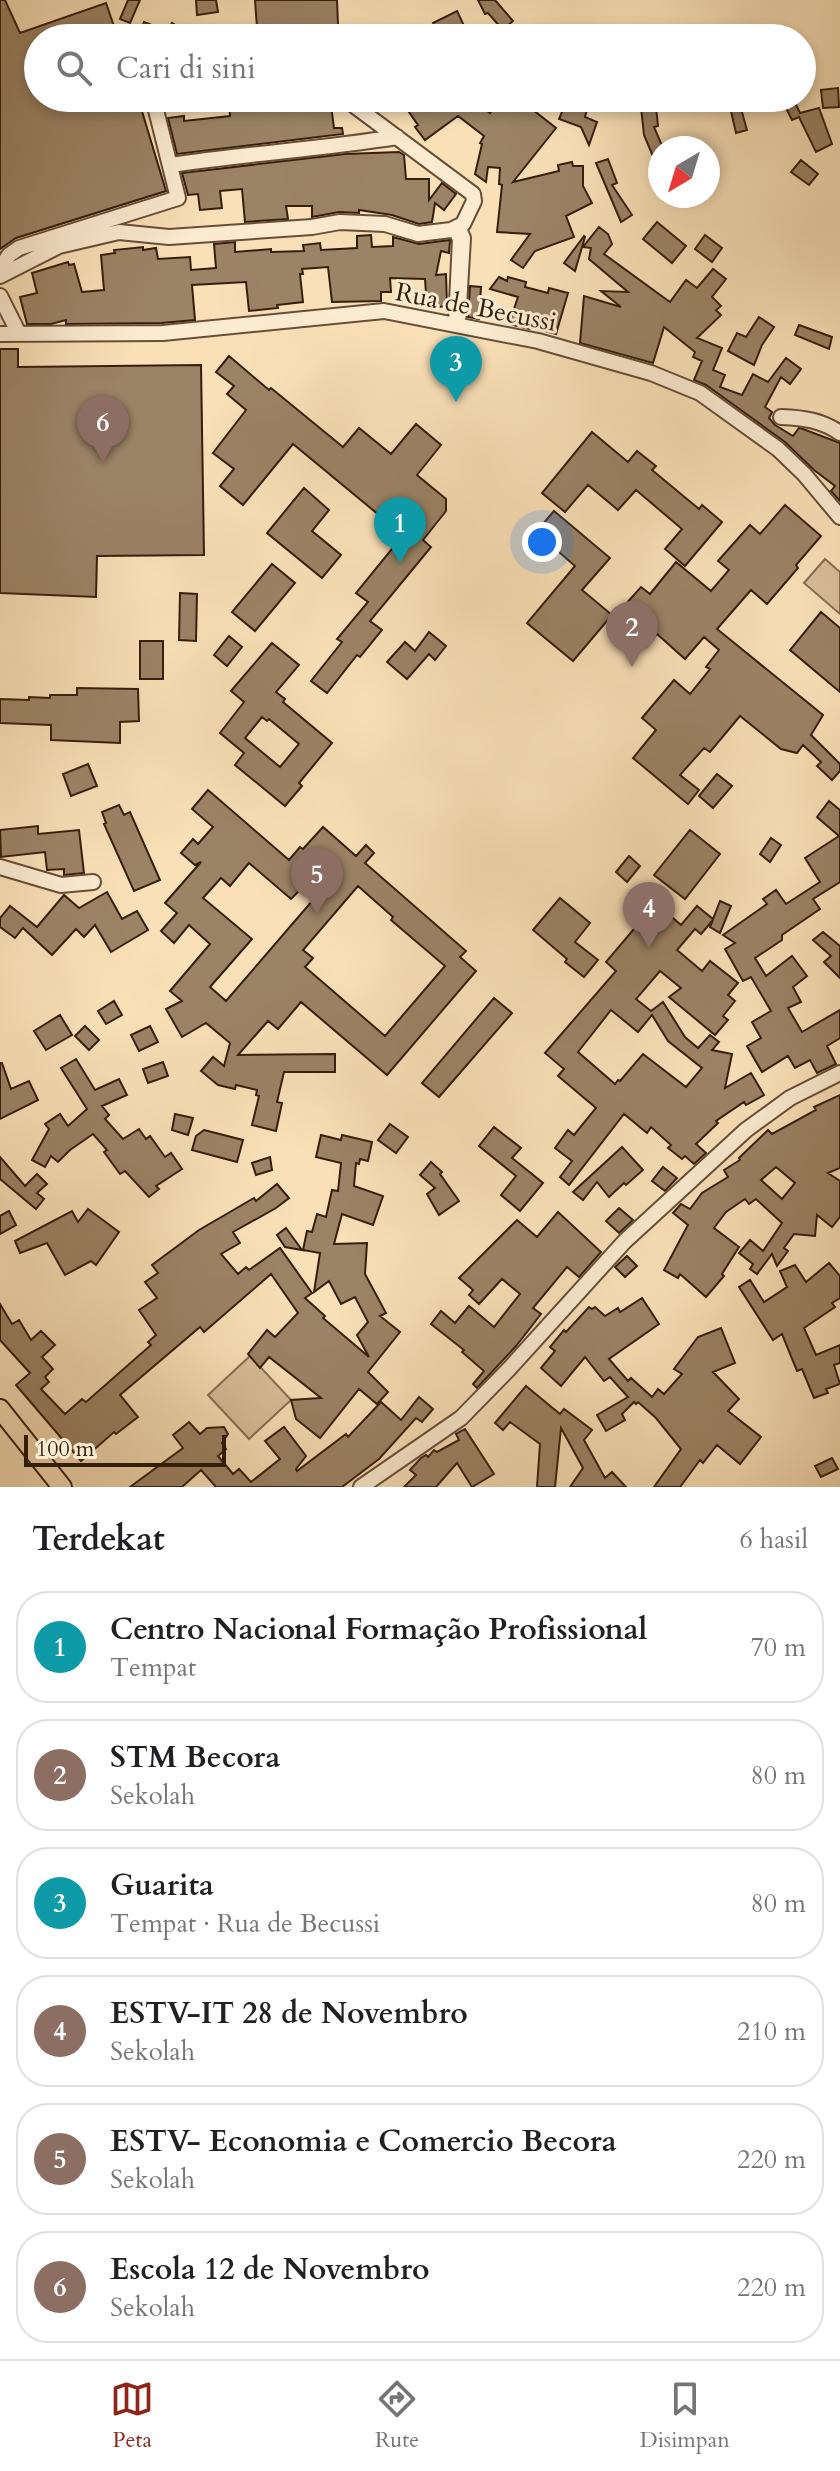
<!DOCTYPE html>
<html lang="id">
<meta charset="utf-8">
<style>
:root{--surface:#fff;--page:#f6f6f6;--text:#202124;--muted:#757577;--line:#e0e0e0;--accent:#8f2418}
body{margin:0;font-family:Cardo,serif;background:var(--page);color:var(--text)}
.compass{position:absolute;left:648px;top:136px;width:72px;height:72px;border-radius:50%;background:var(--surface);box-shadow:0 4px 12px #0003;rotate:218deg}
.scale{position:absolute;left:24px;bottom:20px;width:202px;box-sizing:border-box;padding-left:8px;border:4px solid #361e0c;border-top:0;font-size:22px;line-height:28px;white-space:nowrap;color:#361e0c;-webkit-text-stroke:6px #fbebd0;paint-order:stroke}
.you{position:absolute;left:542px;top:542px;width:28px;height:28px;margin:-20px;border:6px solid #fff;border-radius:50%;background:#1a73e8;box-shadow:0 0 0 12px #1a73e833}
.badge{display:grid;place-items:center;width:52px;height:52px;border-radius:50%;background:var(--accent);color:#fff;font-size:26px;font-weight:700}
.pin{position:absolute;translate:-50% -66px;filter:drop-shadow(0 2px 4px #0008)}
.pin::after{content:'';position:absolute;top:42px;width:28px;height:24px;background:inherit;clip-path:polygon(0 0,100% 0,50% 100%)}
.list{margin:0;padding:0;list-style:none}
h2{display:flex;justify-content:space-between;align-items:center;height:104px;margin:0;padding:0 32px;font-size:34px}
h2 small{font-size:26px;font-weight:400;color:var(--muted)}
.list li{display:grid;grid-template-columns:52px 1fr auto;gap:24px;align-items:center;box-sizing:border-box;height:112px;margin:0 16px 16px;padding:0 16px;border:2px solid var(--line);border-radius:32px}
.list b{display:block;font-size:30px;white-space:nowrap}
.list p{margin:0;font-size:26px;white-space:nowrap;color:var(--muted)}
.list em{font-size:26px;font-style:normal;color:var(--muted)}
.icon{flex:none;width:44px;height:44px;fill:none;stroke:currentColor;stroke-width:2;stroke-linecap:round;stroke-linejoin:round}
.map{position:relative;flex:none;width:840px;height:1487px;overflow:hidden}
.search{position:absolute;background:var(--surface);box-shadow:0 4px 12px #0003;left:24px;right:24px;top:24px;height:88px;display:flex;align-items:center;gap:20px;box-sizing:border-box;padding:0 28px;border-radius:44px;color:var(--muted);font-size:30px}
.sheet{height:872px;background:var(--surface)}
nav{display:flex;justify-content:space-around;align-items:center;box-sizing:border-box;height:112px;border-top:2px solid var(--line);background:var(--surface);font-size:22px;color:var(--muted)}
nav a{display:grid;justify-items:center;gap:4px}
nav .on{color:var(--accent)}
.map>svg:first-child{display:block}
</style>
<div class="map">
<svg width="840" height="1487" viewBox="0 0 840 1487">
<rect width="100%" height="100%" fill="#f9e0b7"/>
<filter id="stains"><feTurbulence type="fractalNoise" baseFrequency=".0025" numOctaves="4"/><feColorMatrix values="0 0 0 0 .2 0 0 0 0 .09 0 0 0 0 .02 0 0 0 .5 -.17"/></filter>
<radialGradient id="worn" r=".72"><stop offset=".6" stop-color="#630" stop-opacity="0"/><stop offset="1" stop-color="#630" stop-opacity=".3"/></radialGradient>
<path fill="#d8bf9a" stroke="#876e53" stroke-width="2" d="M825,559L840,572V614L804,583Z
M250,1356L291,1400L249,1439L208,1395Z"/>
<path fill="#9b8365" stroke="#361e0c" stroke-width="2" fill-rule="evenodd" d="M0,0H5L20,33L106,3L118,38H38V98H138L166,191L16,238L0,249Z
M128,0H140L130,23L120,19Z
M196,0H216L218,12L197,15Z
M255,0H337L338,25L310,26L311,38H234V31L257,28Z
M478,0H495L513,21L503,30L488,13L485,14Z
M457,11L466,30L451,38H441L433,23Z
M144,22L167,31L172,23L195,38H138Z
M838,88L839,107L823,108L821,90Z
M296,98H330L334,128H342L343,134L177,154L168,118L184,116V121L230,116L229,101L246,99L247,108L281,105L280,100Z
M399,98H471L490,113L502,98H534L528,106L556,128L513,182L559,171L558,165L572,162L573,166H583V186L592,203L566,216L574,237L535,251L523,268L511,260L530,234L497,232L502,185L499,184L500,168L488,167L486,182L475,174L482,144L480,143L484,136L458,116L425,140L415,127L418,125Z
M574,98H590L585,117L597,122L589,145L581,127L559,119L564,107L571,110Z
M640,98H653L654,108L656,107L658,126L654,127L663,148H660V173L644,135Z
M728,98H738L747,130L736,133Z
M781,98H793L800,113L819,108L832,144L816,152L799,117L792,120Z
M399,152L404,155L406,179H429V200L442,183L456,194L444,210L435,203L432,222L419,224L392,215L359,210V213L339,212L312,217V206H286L288,219L245,222L242,189L220,191L222,208L200,210L198,194L188,195L182,173L345,154Z
M608,159L617,183L612,185L632,215L621,222L596,163Z
M801,160L818,174L809,185L791,172Z
M657,222L686,246L672,263L643,239Z
M599,227L608,234L612,244L604,254L670,302L686,280L697,288L713,269L726,279L712,297L721,306L716,310L721,315L697,338L722,348L713,370L725,375L720,387L742,395L753,374L768,382L786,358L801,369L790,384L781,377L765,407L772,412L769,418L775,425L793,436L799,428L803,429L840,443V501L831,491L835,486L814,470L785,442L706,385L694,380L702,361L693,357L695,352L664,327L653,363L580,343L584,296L621,307L601,291L628,292L589,259L591,248L583,247Z
M371,235L372,247L393,246V237L419,244L450,240L449,253L441,251L436,275L446,274L447,306L427,308L425,279L390,278L391,292H381V301L332,302L328,267L302,269L303,274H300L303,302L277,305L278,308L249,311L246,282L192,285L195,320L162,323L66,324V320L51,324H27L20,297L37,293L32,273L68,262L69,265L74,264L82,292L104,290L101,255L115,253L114,250L143,247V250L156,248L158,259L190,257L191,270L216,268L214,244L235,242V252L271,249V252L304,251L303,245L320,243L321,250L357,248V236Z
M705,235L722,248L712,262L695,249Z
M584,236L585,237L575,271L564,263Z
M499,277L507,281L508,277L526,282L525,287L548,293L549,288L568,293L556,334L531,327L530,329L509,324L518,297L490,289Z
M470,286L481,287L479,319L468,317Z
M759,317L774,327L762,345L754,365L728,351L737,333L746,337Z
M799,325L832,337L829,349L795,335Z
M0,349H18V367L201,365L204,555L97,556L96,597L0,593Z
M229,356L269,390L271,388L343,447L359,428L391,454L416,424L441,445L417,475L446,499V511L423,540L431,547L370,621L382,630L360,657L357,655L327,693L311,681L342,642L337,639L368,602L356,593L418,517L399,502L385,520L293,444L243,505L220,486L234,469L213,453L246,410L227,394L234,386L216,372Z
M592,432L628,462L637,451L656,466L652,470L699,509L702,505L722,522L685,566L665,549L682,529L636,490L618,510L588,485L565,512L542,493Z
M304,488L329,510L312,531L341,555L322,578L267,533Z
M785,505L821,536L796,565L798,568L767,604L751,590L717,629L823,715L811,735L840,764V771L832,780L817,766L821,762L803,745L797,753L781,749L740,716L710,752L704,748L680,775L699,790L688,804L633,758L656,730L642,718L674,680L690,694L710,669L706,667L719,650L704,637L685,659L657,634L647,647L631,633L642,622L624,606L641,587L650,594L676,562L711,591L729,570L718,561L750,525L760,534Z
M554,511L610,558L582,590L612,615L573,661L527,623L575,566L536,532Z
M272,564L295,583L255,631L232,612Z
M180,593L197,594L196,641L179,640Z
M821,612L840,628V692L790,650Z
M429,632L446,646L435,660L429,654L407,679L387,662L405,642L415,651Z
M229,636L242,647L227,666L214,655Z
M140,641H163V679H140Z
M272,643L299,665L276,692L285,699L283,702L332,743L299,783L302,786L285,806L235,765L244,753L220,733L244,702L231,691ZM262,717L267,721L269,719L299,744L280,767L245,738Z
M77,688L138,689L139,721L120,722V743L51,740V725L0,723V699L29,700V697L50,698V695H77Z
M88,764L97,786L71,796L63,774Z
M717,774L732,786L713,808L699,796Z
M208,790L289,860L300,847L303,849L323,827L356,856L366,845L374,853L365,863L466,951L460,957L476,971L387,1075L301,1002L278,1029L268,1021L238,1055L335,1054V1072H284L277,1102L282,1103L276,1131L252,1125L259,1096L256,1095L257,1090L236,1085L235,1089L218,1085L201,1071L213,1057L224,1066L230,1043L206,1023L182,1037L166,1009L182,1001L170,991L210,944L189,925L174,943L161,931L177,913L165,903L201,862L195,865L181,853L193,839L198,844L213,827L192,809ZM249,863L291,899L308,882L319,893L226,1001L210,987L252,939L203,898L221,878L230,886ZM358,886L393,917L391,920L445,966L385,1036L305,967L313,958L303,950Z
M829,801L840,810V882L813,899L820,909L782,935V940L755,958L766,976L792,956L807,976L793,987L801,1002L788,1008L802,1032L840,1010V1038L827,1046L836,1064L817,1073L810,1060L795,1068L788,1056L762,1072L747,1046L761,1038L752,1022L771,1011L751,977L743,981L725,949L735,943L723,935L767,904L763,899L776,890L786,904L820,882L805,858L839,836L817,817Z
M119,805L124,815L130,812L160,880L134,891L104,824L106,823L102,812Z
M38,826V834L79,830L84,873L64,875V869L47,870L45,852L1,857L0,830Z
M690,830L720,854L685,899L654,875Z
M771,838L781,845L770,862L760,854Z
M629,856L640,866L627,882L616,872Z
M107,892L122,919L137,911L148,930L111,952L95,925L84,937L76,929L52,955L23,928L15,938L0,927V918L10,906L37,927L64,895L79,908Z
M560,898L590,923L575,942L598,960L584,977L565,962L567,959L533,930Z
M720,901L731,906L720,933L710,927L713,920L701,934L695,929L677,950L702,971L710,961L738,983L728,995L735,1001L723,1016L728,1020L715,1035L669,997L681,988L660,971L636,999L651,1011L663,1002L685,1037L698,1048L710,1035L719,1042L712,1050L732,1054L725,1088L751,1073L764,1095L746,1105L744,1102L716,1121L718,1123L696,1144L706,1153L694,1164L685,1156L682,1159L668,1148L671,1145L651,1127L647,1133L624,1114L569,1185L560,1177L572,1161L555,1148L568,1130L574,1135L596,1108L558,1076L564,1069L545,1053L616,971L606,962L656,903L681,925L697,906L713,919ZM611,1010L638,1032L652,1015L668,1041L702,1068L686,1087L643,1054L620,1081L618,1080L615,1084L578,1052Z
M823,932L840,946V978L824,962L831,956L813,940Z
M494,998L512,1013L439,1097L422,1083Z
M114,1001L122,1015L106,1024L98,1011Z
M60,1015L72,1035L46,1050L34,1031Z
M85,1026L99,1040L89,1050L75,1036Z
M150,1026L158,1042L139,1051L131,1035Z
M76,1059L95,1090L119,1079L127,1095L102,1106L109,1115L105,1119L123,1139L139,1129L146,1139L150,1136L165,1157L171,1153L182,1169L156,1186L159,1189L149,1197L125,1171L120,1174L104,1152L107,1150L93,1134L70,1150L58,1162L51,1156L45,1167L32,1160L49,1129L45,1124L60,1114L68,1126L87,1109L61,1068Z
M163,1062L168,1076L148,1083L143,1069Z
M0,1063H2L11,1089L29,1081L38,1100L0,1119Z
M840,1095V1168L828,1173L840,1181V1217L832,1227L817,1215L815,1236L794,1234L784,1248L788,1251L777,1266L772,1254L757,1274L750,1269L753,1264L739,1253L750,1240L763,1251L782,1223L756,1199L749,1204L745,1199L726,1212L714,1228L739,1247L722,1274L724,1276L706,1297L680,1274L678,1278L664,1270L688,1225L673,1213L681,1204L690,1209L702,1193L728,1177L724,1170L740,1160L739,1158L768,1130L772,1134L816,1110L814,1107ZM776,1167L795,1183L782,1199L761,1180Z
M175,1114L193,1118L188,1135L172,1130Z
M390,1124L408,1137L396,1153L378,1140Z
M494,1127L521,1148L512,1158L543,1183L520,1211L501,1195L516,1176L479,1146Z
M204,1130L243,1140L237,1162L192,1150L196,1136Z
M321,1135L341,1140L342,1135L372,1142L368,1161L360,1159L359,1164L356,1163L354,1186L383,1196L373,1225L342,1214L334,1244L367,1243L365,1274L386,1313L380,1316L400,1332L368,1372L388,1392L377,1404L359,1389L320,1438L296,1419L291,1400L321,1398L269,1357L260,1368L248,1354L267,1330L275,1337L298,1313L271,1274L204,1332L200,1327L120,1395L138,1417L116,1434L114,1432L81,1461L16,1385L30,1373L0,1340V1304L12,1324L19,1320L31,1340L41,1331L55,1345L42,1357L53,1369L45,1377L49,1382L41,1389L65,1414L82,1399L86,1402L151,1345L148,1342L156,1335L139,1310L157,1298L145,1282L158,1273L152,1265L199,1230L254,1198L256,1201L277,1184L289,1198L276,1208L233,1232L240,1243L221,1254L238,1274L246,1267L249,1270L280,1248L312,1293L305,1298L325,1316L323,1318L369,1357L357,1335L368,1322L355,1297L341,1304L329,1281L314,1292L320,1253L303,1250L307,1231L312,1232L317,1214L326,1217L332,1190L338,1191L341,1163L316,1157Z
M622,1147L643,1170L626,1185L624,1183L609,1197L597,1182L583,1200L573,1192Z
M0,1157L25,1186L37,1174L47,1184L37,1193L44,1199L36,1209L0,1179Z
M270,1157L272,1170L256,1175L252,1163Z
M431,1162L442,1172L440,1174L459,1201L439,1215L427,1194L435,1188L420,1175Z
M663,1167L677,1178L665,1191L652,1181Z
M619,1208L633,1220L619,1233L606,1221Z
M88,1209L119,1232L96,1265L91,1261L65,1275L47,1243L20,1253L15,1241L72,1211L78,1222Z
M9,1211L16,1225L0,1234V1216Z
M558,1212L601,1252L579,1277L567,1267L533,1308L541,1314L516,1346L477,1388L473,1384L484,1371L462,1352L464,1350L431,1324L441,1311L455,1323L469,1306L494,1327L520,1294L502,1279L479,1304L469,1295L473,1290L459,1278L517,1220L537,1237Z
M286,1228L302,1250L285,1247L277,1235Z
M627,1256L637,1266L625,1277L615,1267Z
M829,1263L840,1276V1298L832,1303L835,1307L804,1328L816,1355L840,1345V1363L834,1365L840,1384L826,1389L828,1393L814,1398L802,1369L797,1371L782,1334L773,1340L739,1287L750,1280L764,1302L787,1287L780,1271L795,1265L806,1282Z
M642,1298L659,1324L609,1359L628,1381L631,1378L652,1397L658,1389L664,1394L682,1374L674,1369L698,1337L721,1328L735,1363L713,1372L739,1399L728,1411L761,1437L740,1464L717,1445L703,1463L700,1460L680,1487H654L681,1449L656,1418L638,1402L636,1404L634,1402L622,1414L625,1420L606,1431L597,1415L628,1397L610,1377L604,1381L585,1357L561,1386L541,1368L555,1351L550,1347L564,1330L566,1332L589,1307L592,1309L595,1307L605,1316L618,1308L620,1312Z
M526,1386L560,1414L564,1409L592,1430L584,1440L605,1478L612,1472L626,1487H570L583,1468L561,1428L555,1487H537L540,1444L510,1422L503,1430L495,1423Z
M419,1397L433,1409L422,1422L416,1418L379,1459L342,1487H216L201,1470L182,1487H130L183,1448L173,1435L189,1422L200,1434L207,1428L224,1427L228,1434L222,1443L226,1449L218,1456L233,1474L239,1469L251,1482L280,1459L265,1441L284,1427L306,1456L296,1469L297,1471L346,1434L348,1437L381,1402L401,1420Z
M465,1429L494,1474L472,1487L457,1463L436,1487H404L416,1475L410,1470L421,1458L426,1455L428,1457L434,1450L437,1452L459,1440L456,1434Z
M832,1458L838,1469L821,1477L815,1466Z"/>
<g fill="none" stroke-linecap="round" stroke-linejoin="round">
<defs>
<path id="minor" d="M170,165C245,154 321,149 397,137
M455,228L460,239L456,323H458L463,238L458,227
M0,269L9,255L19,248L178,198L153,98
M0,276L59,246L119,232L169,237L312,227L340,222L385,224L418,234L451,230L463,224L474,201L473,194L344,98
M0,296L19,334
M0,334L163,333L384,311L538,341L651,373L700,393L778,449L804,474L840,517
M781,417C804,418 821,420 840,433
M0,867L61,885L93,882
M361,1487L461,1418L508,1370L625,1241L746,1130L790,1098L840,1073"/>
<path id="major" d="M0,1409L62,1487"/>
</defs>
<use href="#minor" stroke="#674e37" stroke-width="18"/>
<use href="#major" stroke="#361e0c" stroke-width="22"/>
<use href="#minor" stroke="#fbebd0" stroke-width="14"/>
<use href="#major" stroke="#f9e0b7" stroke-width="18"/>
</g>
<g text-anchor="middle" dominant-baseline="central" stroke-width="6" stroke-linejoin="round" paint-order="stroke">
<g font-size="26" fill="#361e0c" stroke="#fbebd0">
<text transform="translate(476 307) rotate(11)">Rua de Becussi</text>
</g>
</g>
<rect width="100%" height="100%" filter="url(#stains)"/>
<rect width="100%" height="100%" fill="url(#worn)"/>
</svg>
<svg class="compass" viewBox="-18 -18 36 36"><path d="M0-13l5 13h-10z" fill="#e53935"/><path d="M0 13l5-13h-10z" fill="#757577"/></svg>
<div class="scale">100 m</div>
<div class="you"></div>
<div class="pin badge" style="left:400px;top:563px;background:#0f9aa8">1</div>
<div class="pin badge" style="left:632px;top:667px;background:#8d6e63">2</div>
<div class="pin badge" style="left:456px;top:402px;background:#0f9aa8">3</div>
<div class="pin badge" style="left:649px;top:948px;background:#8d6e63">4</div>
<div class="pin badge" style="left:317px;top:914px;background:#8d6e63">5</div>
<div class="pin badge" style="left:103px;top:462px;background:#8d6e63">6</div>
<div class="search"><svg class="icon" aria-label="search" viewBox="0 0 24 24"><circle cx="10" cy="10" r="6"/><path d="M15 15l6 6"/></svg>Cari di sini</div>
</div>
<section class="sheet">
<h2>Terdekat<small>6 hasil</small></h2>
<ul class="list">
<li><span class="badge" style="background:#0f9aa8">1</span><div><b>Centro Nacional Formação Profissional</b><p>Tempat</p></div><em>70 m</em></li>
<li><span class="badge" style="background:#8d6e63">2</span><div><b>STM Becora</b><p>Sekolah</p></div><em>80 m</em></li>
<li><span class="badge" style="background:#0f9aa8">3</span><div><b>Guarita</b><p>Tempat · Rua de Becussi</p></div><em>80 m</em></li>
<li><span class="badge" style="background:#8d6e63">4</span><div><b>ESTV-IT 28 de Novembro</b><p>Sekolah</p></div><em>210 m</em></li>
<li><span class="badge" style="background:#8d6e63">5</span><div><b>ESTV- Economia e Comercio Becora</b><p>Sekolah</p></div><em>220 m</em></li>
<li><span class="badge" style="background:#8d6e63">6</span><div><b>Escola 12 de Novembro</b><p>Sekolah</p></div><em>220 m</em></li>
</ul>
</section>
<nav>
<a class="on"><svg class="icon" aria-label="map" viewBox="0 0 24 24"><path d="M3 6l6-2 6 2 6-2v14l-6 2-6-2-6 2zM9 4v14M15 6v14"/></svg>Peta</a>
<a><svg class="icon" aria-label="directions" viewBox="0 0 24 24"><path d="M12 3l9 9-9 9-9-9zM9 14v-3h6M13 9l2 2-2 2"/></svg>Rute</a>
<a><svg class="icon" aria-label="saved" viewBox="0 0 24 24"><path d="M7 4h10v16l-5-4-5 4z"/></svg>Disimpan</a>
</nav>
